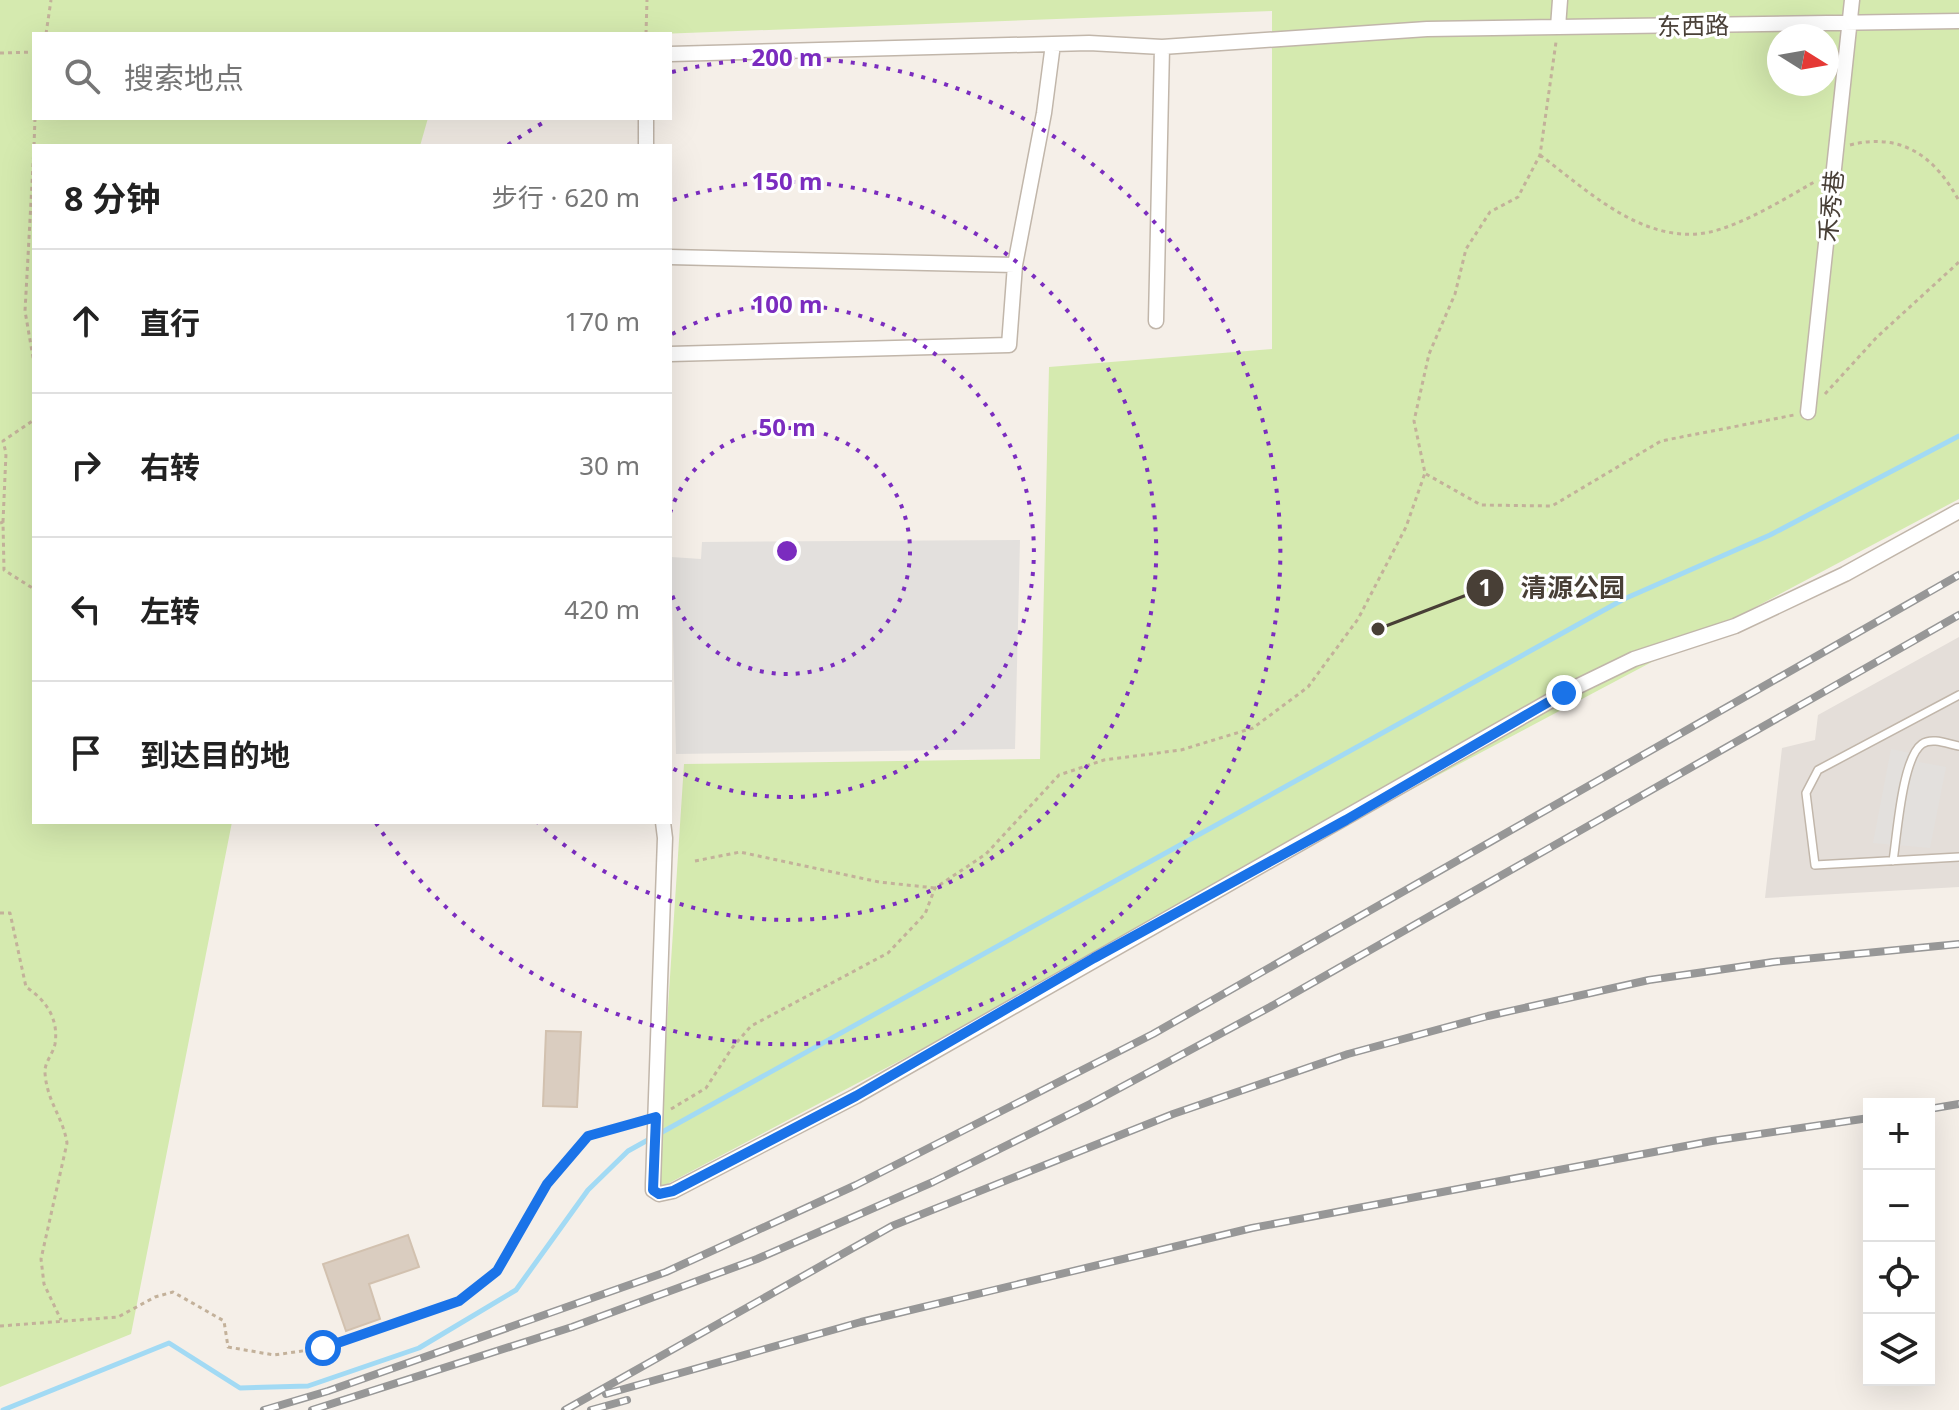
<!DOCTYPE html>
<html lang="zh">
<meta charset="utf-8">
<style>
:root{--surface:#fff;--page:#f2f2f2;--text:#222;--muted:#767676;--line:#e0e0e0}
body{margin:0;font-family:"Noto Sans","Noto Sans SC",sans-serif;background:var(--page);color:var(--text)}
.controls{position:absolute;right:24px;bottom:24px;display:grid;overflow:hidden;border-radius:0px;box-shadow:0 8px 32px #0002}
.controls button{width:72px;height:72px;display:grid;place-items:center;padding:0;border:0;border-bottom:2px solid var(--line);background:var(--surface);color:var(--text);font:40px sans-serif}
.compass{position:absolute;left:1767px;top:24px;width:72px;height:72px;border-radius:50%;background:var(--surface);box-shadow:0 8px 32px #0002;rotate:101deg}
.stop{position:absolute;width:24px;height:24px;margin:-18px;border:6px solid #1a73e8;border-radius:50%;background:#fff}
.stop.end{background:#1a73e8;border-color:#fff;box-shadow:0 2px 8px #0008}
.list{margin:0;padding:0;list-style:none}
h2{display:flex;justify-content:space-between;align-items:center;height:104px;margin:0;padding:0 32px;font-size:34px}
h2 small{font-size:26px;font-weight:400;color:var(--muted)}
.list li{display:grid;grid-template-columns:52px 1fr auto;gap:24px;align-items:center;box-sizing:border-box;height:144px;padding:0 32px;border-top:2px solid var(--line)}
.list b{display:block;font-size:30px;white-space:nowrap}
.list em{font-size:26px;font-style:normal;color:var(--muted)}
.icon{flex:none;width:44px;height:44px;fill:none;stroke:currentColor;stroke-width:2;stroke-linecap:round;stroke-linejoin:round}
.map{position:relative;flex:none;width:1959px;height:1410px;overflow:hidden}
.search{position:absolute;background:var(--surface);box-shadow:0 8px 32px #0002;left:32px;top:32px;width:640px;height:88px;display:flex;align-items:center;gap:20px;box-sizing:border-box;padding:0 28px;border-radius:0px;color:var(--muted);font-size:30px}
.panel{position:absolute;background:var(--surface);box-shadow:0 8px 32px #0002;left:32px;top:144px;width:640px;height:680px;border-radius:0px}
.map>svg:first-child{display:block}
</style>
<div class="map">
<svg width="1959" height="1410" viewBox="0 0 1959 1410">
<rect width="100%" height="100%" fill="#f5efe8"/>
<path fill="#e4ded9" d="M1959,637V887L1765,898L1782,748L1815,740L1818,715Z"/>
<path fill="#d5eaaf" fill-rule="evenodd" d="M0,0H1959V499L656,1190L684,764L1040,759L1049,367L1272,349V11L659,34H34V118H428L420,146H34V822H232L131,1334L0,1387ZM1779,36H1827V84H1779Z"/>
<path fill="#e3e0dd" d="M1020,540L1015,749L676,754L671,557L701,559L702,542Z
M1891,749L1920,755L1919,762L1946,767L1930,848L1873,843Z"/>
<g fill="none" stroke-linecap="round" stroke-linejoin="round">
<path stroke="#a2daf4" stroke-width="5" d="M3,1410L169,1343L240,1388L308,1386L419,1348L516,1290L588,1190L628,1151L1624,599L1770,535L1959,436"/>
</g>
<path fill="#dacdc0" stroke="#d2c1af" stroke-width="2" d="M546,1031L581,1032L577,1107L543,1106Z
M408,1235L419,1267L369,1284L380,1319L346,1331L323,1264Z"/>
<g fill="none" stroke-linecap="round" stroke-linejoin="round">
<defs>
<path id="lane" d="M1959,695L1818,770L1806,793L1815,865L1959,857
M1893,861C1897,836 1902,758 1922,744C1932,737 1948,744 1959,746"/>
<path id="street" d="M1558,27L1560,0
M670,54L1089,43L1162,47L1427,29L1959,21
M646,146V118
M670,257L1015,265
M1156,321L1162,47
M670,354L1009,345L1015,265L1044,113L1053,44
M1808,412L1852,0
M663,822L665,838L653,1184V1190L659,1194L673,1191L856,1096L1564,693L1634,659L1735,626L1845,574L1959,511"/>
</defs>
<use href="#lane" stroke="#c1b6aa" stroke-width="10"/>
<use href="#street" stroke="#c1b6aa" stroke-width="17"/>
<path stroke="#c3b19a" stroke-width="3" stroke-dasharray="4 4" stroke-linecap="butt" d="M46,34L51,0
M646,34L647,0
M0,53L34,52
M1850,145C1901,132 1935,156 1959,201
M34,146L35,118
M34,147L25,311L34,363
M1540,155C1592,194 1651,252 1721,229C1754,218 1786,198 1816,181
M1825,394L1877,337L1959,262
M1426,474L1481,505L1552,506L1661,441L1794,415
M3,522L6,453L3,441L34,420
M0,523L3,522L4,570L34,589
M695,861L740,852L879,882L935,888
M0,913H10L26,987C46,1000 59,1019 55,1044C53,1054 44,1063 45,1073C47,1102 63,1117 67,1143L41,1259L44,1284L61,1320
M671,1109L706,1088L732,1048L751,1026L888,953L925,914L935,888L986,854L1059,775L1104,760L1181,750L1253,728L1308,687L1358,619L1406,527L1425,473L1414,421L1429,354L1455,294L1466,249L1490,212L1518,197L1540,155L1556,42
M0,1326L118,1317L155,1297L173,1292L224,1321L228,1347L274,1355L323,1348L459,1301L497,1271L547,1184L588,1136L642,1121"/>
<use href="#lane" stroke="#fff" stroke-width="7"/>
<use href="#street" stroke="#fff" stroke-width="14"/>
<defs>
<path id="rail" d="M1929,1109L1959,1104
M606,1394L861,1322L1252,1228L1712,1141L1869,1118
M264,1410L328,1391L666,1272L856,1185L1153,1034L1959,575
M312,1410L572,1327L757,1259L933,1182L1090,1104L1270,1007L1959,615
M565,1410L892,1226L1173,1114L1348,1054L1488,1016L1649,980L1773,962L1959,944
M591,1410L627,1400"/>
</defs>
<use href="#rail" stroke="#979797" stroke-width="8"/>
<use href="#rail" stroke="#fff" stroke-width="5" stroke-dasharray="15" stroke-linecap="butt"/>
</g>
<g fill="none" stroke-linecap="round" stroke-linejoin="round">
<path stroke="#1a73e8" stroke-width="10" d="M323,1348L459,1301L497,1271L547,1184L588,1136L656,1117L653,1190L659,1194L673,1191L856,1096L1094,958L1346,820L1564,693"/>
</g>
<g fill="none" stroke="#7b2cbf" stroke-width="4" stroke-dasharray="4 8">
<path d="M670 513A123 123 0 1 1 670 589"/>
<path d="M672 334A246 246 0 1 1 672 768"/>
<path d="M673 200A369 369 0 1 1 538 823"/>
<path d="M508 145A493 493 0 0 1 548 120M672 72A493 493 0 1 1 376 823"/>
</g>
<g text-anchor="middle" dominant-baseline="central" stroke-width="6" stroke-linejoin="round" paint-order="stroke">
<g font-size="24" fill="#483f36" stroke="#fff">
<text transform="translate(1693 25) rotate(-1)">东西路</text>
<text transform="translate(1830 206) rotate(-84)">禾秀巷</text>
</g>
</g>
<circle cx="787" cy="551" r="12" fill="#7b2cbf" stroke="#fff" stroke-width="4"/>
<g font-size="24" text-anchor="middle" font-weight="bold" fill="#7b2cbf" stroke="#fff" stroke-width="6" stroke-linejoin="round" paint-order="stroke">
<text x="787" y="66">200 m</text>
<text x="787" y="190">150 m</text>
<text x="787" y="313">100 m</text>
<text x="787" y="436">50 m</text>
</g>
<path fill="none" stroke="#483f36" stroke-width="3" d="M1378 629L1485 588"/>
<g fill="#483f36" stroke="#fff" stroke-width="3">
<circle cx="1378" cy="629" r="8"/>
<circle cx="1485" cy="588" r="20"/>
</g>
<g font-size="24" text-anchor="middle" font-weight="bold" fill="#fff">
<text x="1485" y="596">1</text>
</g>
<g font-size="26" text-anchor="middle" font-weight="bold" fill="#483f36" stroke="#fff" stroke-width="6" stroke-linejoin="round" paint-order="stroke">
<text x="1573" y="597">清源公园</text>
</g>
</svg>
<div class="controls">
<button>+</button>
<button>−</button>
<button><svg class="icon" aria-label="locate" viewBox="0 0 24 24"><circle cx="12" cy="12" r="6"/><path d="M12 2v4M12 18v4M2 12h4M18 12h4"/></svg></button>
<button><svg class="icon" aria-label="layers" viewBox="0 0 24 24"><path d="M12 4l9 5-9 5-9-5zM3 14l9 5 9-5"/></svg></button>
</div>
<svg class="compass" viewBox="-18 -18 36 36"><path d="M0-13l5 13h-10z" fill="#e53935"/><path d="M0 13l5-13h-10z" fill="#767676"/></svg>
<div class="stop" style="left:323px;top:1348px"></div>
<div class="stop end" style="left:1564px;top:693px"></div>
<div class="search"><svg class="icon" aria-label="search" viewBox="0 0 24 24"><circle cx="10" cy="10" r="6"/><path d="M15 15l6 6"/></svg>搜索地点</div>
<section class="panel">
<h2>8 分钟<small>步行 · 620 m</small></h2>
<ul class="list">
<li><svg class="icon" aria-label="ahead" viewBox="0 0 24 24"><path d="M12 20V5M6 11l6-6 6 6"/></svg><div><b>直行</b></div><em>170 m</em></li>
<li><svg class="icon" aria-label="right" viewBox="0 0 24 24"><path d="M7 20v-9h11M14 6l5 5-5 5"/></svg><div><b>右转</b></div><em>30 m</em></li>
<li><svg class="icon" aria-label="left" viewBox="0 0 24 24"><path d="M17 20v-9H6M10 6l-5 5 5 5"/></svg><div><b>左转</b></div><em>420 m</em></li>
<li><svg class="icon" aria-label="arrive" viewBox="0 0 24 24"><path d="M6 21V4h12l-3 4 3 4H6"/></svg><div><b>到达目的地</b></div></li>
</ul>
</section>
</div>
